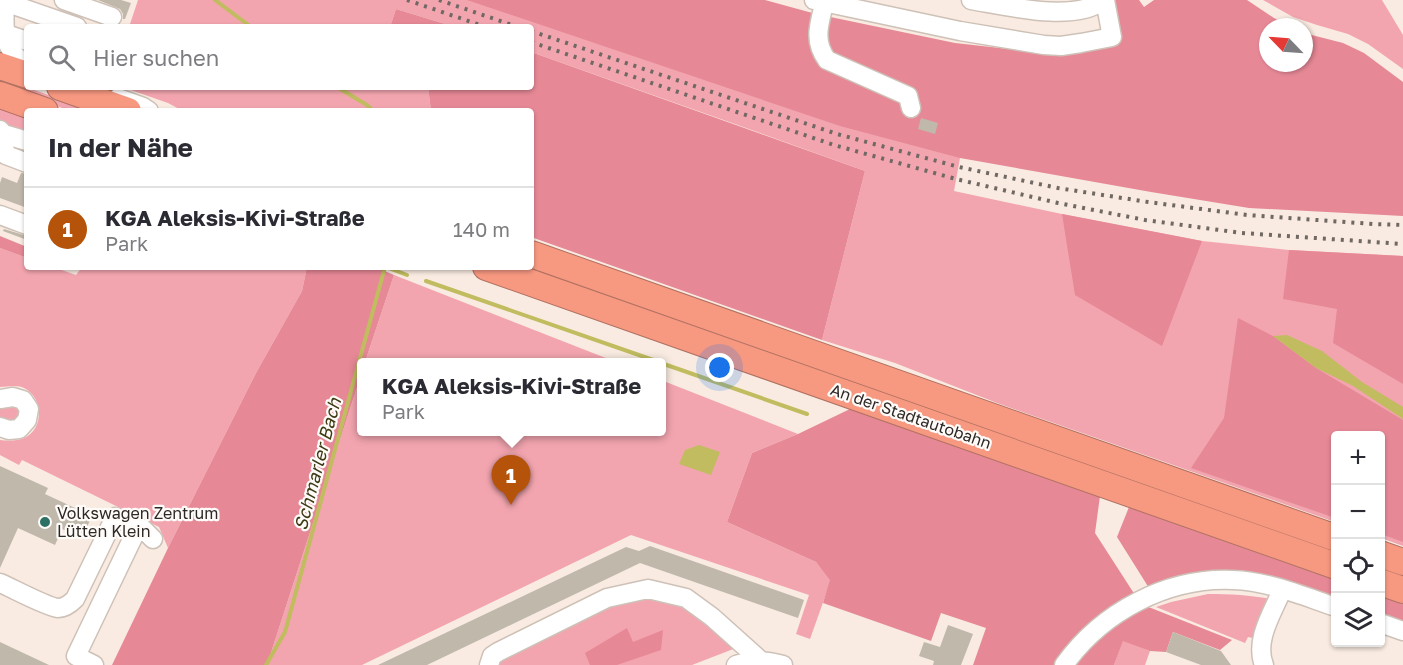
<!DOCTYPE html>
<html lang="de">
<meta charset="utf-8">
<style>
:root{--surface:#fff;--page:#f7f7f7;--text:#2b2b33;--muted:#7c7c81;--line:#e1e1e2;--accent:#b45309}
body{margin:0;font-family:"Golos Text",sans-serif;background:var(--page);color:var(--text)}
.controls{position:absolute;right:18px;bottom:18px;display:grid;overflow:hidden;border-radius:6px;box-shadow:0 2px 4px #0004}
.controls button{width:54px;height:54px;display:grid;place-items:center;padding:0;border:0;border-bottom:2px solid var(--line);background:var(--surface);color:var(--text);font:30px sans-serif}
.compass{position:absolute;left:1259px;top:18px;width:54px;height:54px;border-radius:50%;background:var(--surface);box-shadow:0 2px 4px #0004;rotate:295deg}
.you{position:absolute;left:720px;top:368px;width:21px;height:21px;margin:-15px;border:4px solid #fff;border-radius:50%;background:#1a73e8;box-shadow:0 0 0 9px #1a73e833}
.badge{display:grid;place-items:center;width:39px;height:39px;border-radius:50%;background:var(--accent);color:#fff;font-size:20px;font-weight:700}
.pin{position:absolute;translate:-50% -50px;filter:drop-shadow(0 2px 3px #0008)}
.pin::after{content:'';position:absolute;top:32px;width:21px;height:18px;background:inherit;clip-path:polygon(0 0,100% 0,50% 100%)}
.popup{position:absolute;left:357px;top:358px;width:309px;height:78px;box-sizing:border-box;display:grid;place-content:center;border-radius:6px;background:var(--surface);filter:drop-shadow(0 2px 4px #0005);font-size:20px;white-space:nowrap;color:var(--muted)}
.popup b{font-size:22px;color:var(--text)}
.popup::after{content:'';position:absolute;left:50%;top:100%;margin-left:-12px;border:12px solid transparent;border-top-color:var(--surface)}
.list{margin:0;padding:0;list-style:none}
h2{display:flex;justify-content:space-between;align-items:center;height:78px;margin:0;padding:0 24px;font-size:26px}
h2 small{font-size:20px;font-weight:400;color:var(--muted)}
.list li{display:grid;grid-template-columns:39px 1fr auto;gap:18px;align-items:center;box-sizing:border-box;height:84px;padding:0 24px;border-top:2px solid var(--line)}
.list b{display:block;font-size:22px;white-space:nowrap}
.list p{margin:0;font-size:20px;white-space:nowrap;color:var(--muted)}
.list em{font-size:20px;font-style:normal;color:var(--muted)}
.icon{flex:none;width:33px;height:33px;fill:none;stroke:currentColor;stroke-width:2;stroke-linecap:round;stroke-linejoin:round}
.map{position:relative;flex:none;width:1403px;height:665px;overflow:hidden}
.search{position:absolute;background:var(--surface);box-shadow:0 2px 4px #0004;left:24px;top:24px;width:510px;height:66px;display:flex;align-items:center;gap:15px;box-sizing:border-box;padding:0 21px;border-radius:6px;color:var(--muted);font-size:22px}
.panel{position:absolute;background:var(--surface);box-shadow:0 2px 4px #0004;left:24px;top:108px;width:510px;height:162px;border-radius:6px}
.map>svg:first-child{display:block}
</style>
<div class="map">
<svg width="1403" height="665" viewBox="0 0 1403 665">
<rect width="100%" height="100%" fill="#f9ebe1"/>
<path fill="#f3a5af" d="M138,0H736L967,119L954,191L1062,214L1202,241L1289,250L1403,256V546L1381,538L1380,436H1336L1335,522L997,403L895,363L822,340L865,171L749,129L531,52V27H455L396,9L390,27H129Z
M1263,0H1382L1403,35V69L1368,44L1348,34L1317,25L1293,17Z
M0,78L94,111H71L0,86Z
M122,87H428L431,111H183L168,103Z
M0,102L27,112V134L5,126L0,121Z
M0,248L27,258V267H53L76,275L82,267H307L302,291L256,373L168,548L159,527L22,460L19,465L0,455V440C8,441 17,441 24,438C44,429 44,398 24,388C18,385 7,387 0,387Z
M516,267H531L1335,549V557Z
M394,275L616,362H365Z
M361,375V432H661V380L798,434L752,453L727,522L816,562L831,580L810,639L796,634L809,595L631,535L362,665H267Z
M12,404L24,410L15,424L0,420V405Z
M669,593L741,646L692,665H498L492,656L607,598Z
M1208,594C1231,594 1252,595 1275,600L1257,639L1248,637L1245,643L1156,607L1171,602Z
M1123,640L1150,651L1145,665H1114Z"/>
<path fill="#e68896" d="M467,0H765L816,14L955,43L1045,53L1106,45L1105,0H1139L1144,7L1154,0H1247L1274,18L1292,27H1268V63H1304V33L1343,43L1364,53L1403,82V216L1249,208L1151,192L960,158L840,126Z
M396,9L455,27H390Z
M531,52L865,171L822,340L531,237V111H431L428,87H531Z
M1062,214L1202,241L1162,346L1075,295Z
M0,236L27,247V258L0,248Z
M1289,250L1403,256V384L1333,343L1337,309L1283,299Z
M307,267H381L380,269L394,275L365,362H361V375L267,665H112L168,548L256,373L302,291Z
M1238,318L1273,336L1316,368L1403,420V542L1381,534L1380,436H1336L1335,518L1191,468L1224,418Z
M850,409L1100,496L1095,533L1135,595L1058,665H973L986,628L941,613L931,641L823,603L830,580L816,562L727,522L752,453L798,434Z
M1129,507L1335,580V601L1285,584L1149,588L1117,537Z
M1380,596L1403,604V625L1381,617Z
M1134,603L1151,608L1232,640L1220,650L1173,632L1166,652L1150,651L1123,641L1114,665H1064Z
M627,628L633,642L663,630L661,650L617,665H590L585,653Z"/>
<path fill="#c0bc5f" d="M1287,335L1322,351L1362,382L1403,407V419L1353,386L1316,368L1273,336Z
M699,445L720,452L711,475L679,464L685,450Z"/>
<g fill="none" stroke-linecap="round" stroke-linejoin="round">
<path stroke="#c0bc5f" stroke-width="4" d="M215,0L251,27
M337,87L367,105L373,111
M386,267L407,275
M426,281L659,362
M661,363L807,414
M266,665L285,632L385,267"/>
</g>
<path fill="#c0b9ab" d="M98,0H121L131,3L125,19H123V14L120,9Z
M921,118L938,123L935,134L918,129Z
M21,173L27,174V208L0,198V183L2,177L17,183Z
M4,229L27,236V240L3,231Z
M0,466L48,488L45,494L92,516L82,538L62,529L55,545L18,528L0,568Z
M650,546L804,600L798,618L640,563L427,665H378L626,547L639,551Z
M948,625L973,634L961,665H933L934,661L919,656L924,642L940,647Z
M1173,632L1221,651L1231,665H1201L1166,652Z
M0,642L49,665H0Z"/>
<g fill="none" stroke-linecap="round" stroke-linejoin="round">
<defs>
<path id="minor" d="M5,0C4,27 1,50 27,65
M64,0L112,17
M814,0L960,31L1044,45L1061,46L1081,43L1112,37L1105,0
M825,0C820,22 812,40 827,60L908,96L911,108
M971,0C1007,6 1074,23 1104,0
M5,2L77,27
M0,32L27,41
M118,98L143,107L149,111
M0,130L6,155L27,163
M0,133L27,141
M0,215L27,225
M0,399L13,397L23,400L29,409L27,420L19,429L9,430L0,427
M0,583C12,588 47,607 58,608C65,608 70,604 75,599L115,517L143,529L153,539
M1380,623L1403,631
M94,665L76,656L138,527
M489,665L492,656L498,652L607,598L648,589L686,598L712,617L760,660
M736,665C752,659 767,661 783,665
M1064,665C1102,612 1167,577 1233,580C1268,581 1303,596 1336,607
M1264,665C1254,640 1273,612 1282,590"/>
<path id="highway" d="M0,66L27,75
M60,87L128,111
M0,95L45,111
M531,254L1336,538
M486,267L1336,566
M1380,554L1403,562
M1380,582L1403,590"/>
</defs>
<use href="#minor" stroke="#cec1b7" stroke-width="21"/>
<use href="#highway" stroke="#b07161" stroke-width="28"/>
<use href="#minor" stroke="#fff" stroke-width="18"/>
<use href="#highway" stroke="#f79881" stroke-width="26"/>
<path stroke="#706863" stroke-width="4" stroke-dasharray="3 6" stroke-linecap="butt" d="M407,0L486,27
M439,0L518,27
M531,31L837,134L959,167L1058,188L1148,202L1247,215L1373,224L1403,225
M531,42L834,145L956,179L1058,203L1145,220L1242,233L1403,244"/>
</g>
<circle fill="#2d7164" stroke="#fefbf9" stroke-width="2" cx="45" cy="522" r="6"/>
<g text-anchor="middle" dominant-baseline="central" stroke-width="4.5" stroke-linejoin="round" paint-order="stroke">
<g font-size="16" fill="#2d2825" stroke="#fefbf9">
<text transform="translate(911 416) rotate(19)">An der Stadtautobahn</text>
</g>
<g font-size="16" fill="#2d2825" stroke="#fefbf9" text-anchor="start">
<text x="57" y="513">Volkswagen Zentrum<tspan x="57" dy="18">Lütten Klein</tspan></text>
</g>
<g font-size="18" font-style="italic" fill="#3d3b14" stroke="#fefbf9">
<text transform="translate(317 464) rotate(-75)">Schmarler Bach</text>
</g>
</g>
</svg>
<div class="controls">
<button>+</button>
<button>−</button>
<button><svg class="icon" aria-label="locate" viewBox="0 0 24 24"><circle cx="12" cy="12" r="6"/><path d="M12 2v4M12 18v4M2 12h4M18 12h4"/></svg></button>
<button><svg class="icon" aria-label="layers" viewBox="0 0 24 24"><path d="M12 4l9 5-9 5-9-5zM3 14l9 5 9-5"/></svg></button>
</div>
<svg class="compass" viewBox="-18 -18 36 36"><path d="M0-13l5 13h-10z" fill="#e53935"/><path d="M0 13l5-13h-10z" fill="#7c7c81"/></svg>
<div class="you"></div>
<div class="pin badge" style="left:511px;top:505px">1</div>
<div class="popup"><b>KGA Aleksis-Kivi-Straße</b>Park</div>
<div class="search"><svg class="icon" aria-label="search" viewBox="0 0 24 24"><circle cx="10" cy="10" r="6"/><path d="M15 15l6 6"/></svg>Hier suchen</div>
<section class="panel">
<h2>In der Nähe<small></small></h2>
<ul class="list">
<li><span class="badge">1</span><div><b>KGA Aleksis-Kivi-Straße</b><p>Park</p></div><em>140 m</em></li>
</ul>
</section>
</div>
